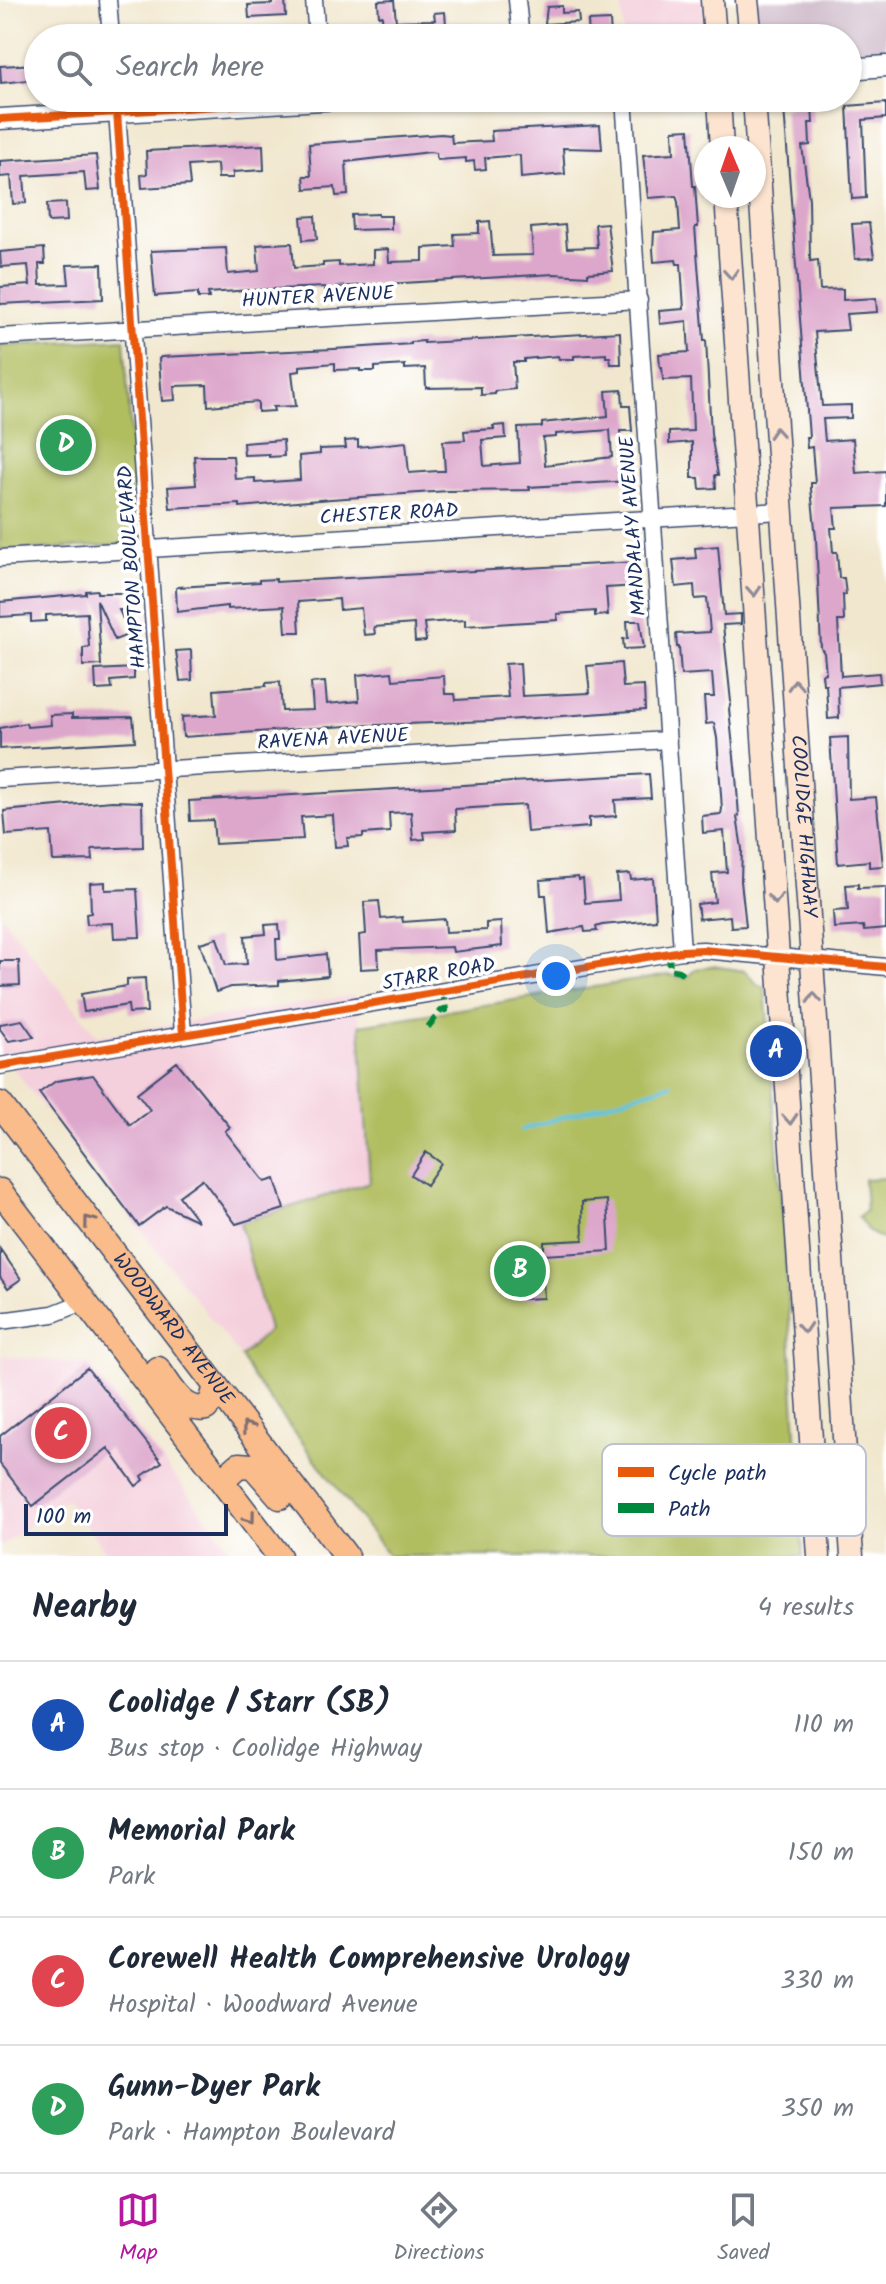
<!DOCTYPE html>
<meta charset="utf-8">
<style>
:root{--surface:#fff;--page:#f6f6f7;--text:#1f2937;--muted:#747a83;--line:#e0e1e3;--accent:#b5179e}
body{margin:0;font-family:Kalam,sans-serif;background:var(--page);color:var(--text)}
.compass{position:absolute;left:694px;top:136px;width:72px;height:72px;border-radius:50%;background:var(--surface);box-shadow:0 2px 6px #0004;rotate:358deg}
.scale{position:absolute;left:24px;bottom:20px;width:204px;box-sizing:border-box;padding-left:8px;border:4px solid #1b2f5e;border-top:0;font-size:22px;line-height:28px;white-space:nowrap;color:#1b2f5e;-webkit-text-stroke:6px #fff;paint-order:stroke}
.you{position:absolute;left:556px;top:976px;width:28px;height:28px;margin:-20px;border:6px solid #fff;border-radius:50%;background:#1a73e8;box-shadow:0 0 0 12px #1a73e833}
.badge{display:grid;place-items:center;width:52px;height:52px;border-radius:50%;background:var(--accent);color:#fff;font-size:26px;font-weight:700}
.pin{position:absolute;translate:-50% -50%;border:4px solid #fff;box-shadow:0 2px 8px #0006}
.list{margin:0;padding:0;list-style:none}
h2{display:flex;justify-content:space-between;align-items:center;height:104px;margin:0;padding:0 32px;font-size:34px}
h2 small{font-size:26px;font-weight:400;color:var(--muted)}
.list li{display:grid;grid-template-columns:52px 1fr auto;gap:24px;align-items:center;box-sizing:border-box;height:128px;padding:0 32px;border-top:2px solid var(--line)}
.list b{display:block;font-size:30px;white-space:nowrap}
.list p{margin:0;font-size:26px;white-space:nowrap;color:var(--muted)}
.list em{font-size:26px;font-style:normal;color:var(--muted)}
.icon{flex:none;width:44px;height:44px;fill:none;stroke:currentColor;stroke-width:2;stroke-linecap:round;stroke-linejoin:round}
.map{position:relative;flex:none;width:886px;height:1556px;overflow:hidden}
.search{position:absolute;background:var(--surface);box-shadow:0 2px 6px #0004;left:24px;right:24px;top:24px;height:88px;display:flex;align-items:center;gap:20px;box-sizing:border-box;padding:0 28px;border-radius:44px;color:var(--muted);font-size:30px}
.sheet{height:616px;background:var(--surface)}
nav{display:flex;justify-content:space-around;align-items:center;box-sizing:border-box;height:112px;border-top:2px solid var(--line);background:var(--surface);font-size:22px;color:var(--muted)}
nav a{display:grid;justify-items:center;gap:4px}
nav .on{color:var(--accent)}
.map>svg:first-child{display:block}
</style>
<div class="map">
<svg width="886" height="1556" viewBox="0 0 886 1556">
<rect width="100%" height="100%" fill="#fff"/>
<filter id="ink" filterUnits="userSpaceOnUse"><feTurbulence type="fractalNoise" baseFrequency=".0125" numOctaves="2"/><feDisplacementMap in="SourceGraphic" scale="16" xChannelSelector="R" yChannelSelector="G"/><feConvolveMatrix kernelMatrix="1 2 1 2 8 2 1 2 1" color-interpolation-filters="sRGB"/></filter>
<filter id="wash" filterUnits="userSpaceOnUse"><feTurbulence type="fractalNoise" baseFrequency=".006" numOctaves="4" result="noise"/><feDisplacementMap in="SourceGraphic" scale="32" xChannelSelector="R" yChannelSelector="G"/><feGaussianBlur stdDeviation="1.8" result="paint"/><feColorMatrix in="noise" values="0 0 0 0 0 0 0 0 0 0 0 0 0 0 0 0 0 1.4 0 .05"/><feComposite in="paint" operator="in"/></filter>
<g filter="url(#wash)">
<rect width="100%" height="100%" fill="#f1e7ce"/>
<path fill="#f4cfdc" d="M621,0H703L706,38H624Z
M0,914L97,1036L355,995L360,1025L370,1182L240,1223L269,1331L241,1357L0,1052Z
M2,1356L89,1364L235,1556H109L66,1499L0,1547Z"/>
<path fill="#d0bdcc" d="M755,0H886V54L848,57V38H758Z"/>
<path fill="#b1be60" stroke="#66765f" stroke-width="2" d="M124,339L139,544L0,551V346Z
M713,966L745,971L758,985L765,987L787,1281L803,1556H389L253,1378L241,1357L269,1330L240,1223L370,1182L360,1025L669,975L686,978L696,969Z
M886,1178V1241L869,1232L858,1217L866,1210L864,1179Z"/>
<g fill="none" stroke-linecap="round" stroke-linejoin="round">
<path stroke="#61c5df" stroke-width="4" d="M521,1130L671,1084"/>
</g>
<g id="blocks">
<path fill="#dda7cc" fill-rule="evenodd" d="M272,0H285L286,16L249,18L248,5L272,4Z
M394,0L396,21L435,20L434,13L445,12L447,38H383L382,15L379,16L378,1Z
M562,6V13L578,12L579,22L545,24L547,7Z
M610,20L611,38H589L588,21Z
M495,27V38H459L458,29Z
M38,64V79L1,83L0,66Z
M886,103V118L863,120L866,198L852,199L847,106Z
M812,106L813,123H809L810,145L802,146L809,199L810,261L818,260L820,290L843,289V300L876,298L877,312L846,314L848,330L815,332L822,406L851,405V418L823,419L825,441L853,439L856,473L886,471V506L834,508L836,528H831L833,552H837L839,578H844L846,595H843L844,621H838L841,676L879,673L880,683L838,687L839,718L828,719L826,684H823L822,674L826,673L824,653L821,648L816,538L811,489V483H815L812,447L807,448L806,437H809L784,108Z
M600,125L602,149L563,148L565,174L521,178L520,155L485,158L486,169L475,170L474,161L466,162V158L437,160L436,153L430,152L346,162L348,195L336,196L335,187L305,189L304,176H311L309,144L441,134L451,135L452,143L492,141L491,131Z
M689,129L693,186H695L698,227H695L704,340H706L711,434L718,475H715L716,488L700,489L699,478H692V442L669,444V432L693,431L691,379L663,380L662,367H660L659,354L689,352L687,321L660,324L659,311L684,309L681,264H677L676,260L654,262L653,249L654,232L680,230L678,202L676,196L648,198L643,155L674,153L673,130Z
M263,145L264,170L233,172V178H218L217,164L188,166L190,185L142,188L141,175L147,174L146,151Z
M96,155L100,190L86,191L84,172L24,176L26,203L13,204L11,176L0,177V161Z
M66,203L67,221L48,222L47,204Z
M378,214V216H391V229L352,230L351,215Z
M315,216L317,239L303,240L301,217Z
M490,221L493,256L533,255L531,228L565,225L567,248L597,247L595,224L607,223L613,271L588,273V276L554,274L337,287L338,289L325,290V287L251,290L208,293L209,298H198V293L155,296L151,251L226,248L228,274L259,271L257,245L268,244L292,243L294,268L323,266V263L339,262V266L373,264V250L388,249L389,262L423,261V248L455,246L454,234L479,233V222Z
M869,223L874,258L855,259L852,224Z
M44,248L45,264H39L40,285L69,284L67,265L102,264L103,299L0,304V287L30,285L28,265L1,267L0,252Z
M620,332L621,364H611L610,357H606V354L574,356V359H559L558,356L524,359V362H513L515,389L495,391V394L481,395V387L426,388L425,368L405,369V365L375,367V371H360V369L335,370V363L300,366V371L292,372L296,406L273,407L274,411L258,412V402L208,406L207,385L174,386L175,400L162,401L159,359L161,357L334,349L411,344V342L424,341V343Z
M622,390L623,406H630L632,431H620L622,460H627L629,481L529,487L530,490L448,491L331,499L240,507V504L170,508L168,487L196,485L194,456H233L235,479L255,478V483L300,480L299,456L320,454V449L346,448L345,441L358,440V447L406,442L409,473L438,471H445L443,441L465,440L464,431L494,429L493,426L505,425L506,438L482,440L484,466L520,463L518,428L542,427V423L608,416L606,391ZM610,430L612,457L545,465L543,438L556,437V434Z
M283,440L284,456L269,457V454L244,455L243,443Z
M718,546L724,615L741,614V624L723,625L731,702L729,709L736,776L739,816L737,817L742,849L741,881L746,926L731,927L730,916L699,919L697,904L715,902L712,873L727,872L724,831L703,833L702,816L721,814L722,809L717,738L714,723L706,724L704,697H714L712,673L681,675L679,647H677L676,634L710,632L707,598L695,599L694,585L676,587L673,560L696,558L695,548Z
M636,562L637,586L606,588L608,615L595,616V611L557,614L558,620L465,626V620L424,623L426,641L415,642L414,624L374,627L375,634L364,635L361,608L340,610L339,599L298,602L300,632H286L284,606L227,609V606L177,612L176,588L178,587L259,582V580L276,579V582Z
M97,590V593H126L127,610H119L130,634L115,640L97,600L101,665L83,666V648L89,647L87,613L46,615V621L31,622V615L0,617V602L86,594V591Z
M627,621H640L644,648L624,649L623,639L628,638Z
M191,650L192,680L180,681L176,651Z
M520,663L522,696L590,693L587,666L621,663L623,687L644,686L645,710L491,721L347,726L183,737L182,717L216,715L214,690L266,686V683L280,682L282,711L313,710L311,683L325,682L327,704L359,701L357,675L392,672L393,680L444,676L445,694H455L456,700L508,697L505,664Z
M134,668V679L111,681L112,689L96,690L95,670Z
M72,714V718L133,717L135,741L0,749V728L26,723L27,727L51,725L50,715Z
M848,737L849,799L876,797L883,866L869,867V861L838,864L830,738Z
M649,774L651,798L615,800L616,816L589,818V827L527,832L525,805L455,809L456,830L424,832L425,839L413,840L411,812L389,813L390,832L363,834V837L347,838L348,846L335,847L333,815L301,817L303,839L215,844L213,820L190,821L189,801Z
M112,801L142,802L143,847L92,849L93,860L53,861L51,832L6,835L4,811Z
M630,874L631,880L653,878L656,920L602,925L596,927L597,931L585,932L584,927L549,933L546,895H541L540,880L578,877L579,880L583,879L585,903L619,900L617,875Z
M105,882V890L137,889L140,937L114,938L113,923L87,924L86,914L91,913L90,883Z
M858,884V888L886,887V929L864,931L863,926L834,928L833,911L848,910L846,885Z
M379,901L381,919L402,917L403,922L445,919L446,932L486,930V923L501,922L502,946L453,952L452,947L378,950L379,968L361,969L359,935L366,934L364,902Z
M279,924L280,939H276L277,960L326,954L328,976L279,981V985L231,987L216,992L200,943L217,938L226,965L247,964L245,936L266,934L265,925Z
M0,961H19L20,985L0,986Z
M145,978L147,1012L129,1013L128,1005L84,1012L81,994L127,986V979Z
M22,1020L34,1037L9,1041L0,1029V1024Z
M177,1062L230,1127L225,1131L265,1182L275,1179L284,1209L236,1224L202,1179L179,1196L198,1221L166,1206L139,1226L39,1093L56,1081L93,1075L130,1125L150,1110L137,1093Z
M426,1152L441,1163L426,1185L411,1175Z
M607,1200L610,1251L544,1255V1242L583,1240L582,1202Z
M0,1249L21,1279L8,1288L0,1277Z
M543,1280L544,1298L523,1299L522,1281Z
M87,1368L162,1462L142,1476L144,1480L136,1486L108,1448L33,1506L0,1464V1436Z"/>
</g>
</g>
<g filter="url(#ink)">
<use href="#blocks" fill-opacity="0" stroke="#3b4b6f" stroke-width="2"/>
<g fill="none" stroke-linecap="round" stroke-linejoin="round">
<defs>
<path id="minor" d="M108,0L111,38
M314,0L317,38
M517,0L521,38
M116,98L183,1034
M624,98L682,951
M0,337L639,300
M0,558L781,511
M0,779L668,740
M0,1066L682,951L703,950L886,967
M0,1321L53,1314L86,1301"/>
<path id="tertiary" d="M848,69L886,66
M0,119L356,98"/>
<g id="secondary">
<path d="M712,0L715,38"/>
<path d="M747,0L751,38"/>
<path d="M719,98L722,148"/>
<path id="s1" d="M754,98L852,1556"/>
<path d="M726,196L819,1556"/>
</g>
<g id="primary">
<path id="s2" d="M0,1104L346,1556"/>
<path d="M0,1191L279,1556"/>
<path d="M158,1369C171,1386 183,1413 206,1408L212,1400L216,1386"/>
<path d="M222,1480L239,1465L253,1466L280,1497"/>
</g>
</defs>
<use href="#minor" stroke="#3b4b6f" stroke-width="19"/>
<use href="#tertiary" stroke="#3b4b6f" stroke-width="23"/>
<use href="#secondary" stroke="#3b4b6f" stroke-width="25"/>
<use href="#primary" stroke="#3b4b6f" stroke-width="27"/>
<use href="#minor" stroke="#fff" stroke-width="16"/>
<use href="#tertiary" stroke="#fff" stroke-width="20"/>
<use href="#secondary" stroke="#fde4d0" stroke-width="22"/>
<use href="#primary" stroke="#f9bc8a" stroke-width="24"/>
<path stroke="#00873e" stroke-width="6" stroke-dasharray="12 6" stroke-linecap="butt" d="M669,953L670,969L679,971L685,976
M428,1027L441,1011L446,1010L443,991"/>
<defs>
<path id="cycleway" d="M116,98L183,1034
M0,119L356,98
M0,1066L682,951L703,950L886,967"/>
</defs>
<use href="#cycleway" stroke="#fff" stroke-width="13"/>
<use href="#cycleway" stroke="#e8590c" stroke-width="8"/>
</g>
<defs><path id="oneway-chevron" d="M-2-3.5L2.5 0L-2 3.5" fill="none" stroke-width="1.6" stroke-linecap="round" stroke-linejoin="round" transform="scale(2)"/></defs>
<g stroke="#8c8a97">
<use href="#oneway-chevron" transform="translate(731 274) rotate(86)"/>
<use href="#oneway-chevron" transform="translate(776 433) rotate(-94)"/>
<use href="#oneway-chevron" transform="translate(754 591) rotate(86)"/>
<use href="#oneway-chevron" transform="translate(795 685) rotate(-94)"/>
<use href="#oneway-chevron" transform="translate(775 899) rotate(86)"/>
<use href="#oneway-chevron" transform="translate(814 998) rotate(-94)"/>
<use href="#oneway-chevron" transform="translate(790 1119) rotate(86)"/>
<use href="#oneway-chevron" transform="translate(804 1328) rotate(86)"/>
</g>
<g stroke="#7f6e72">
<use href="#oneway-chevron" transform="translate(89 1221) rotate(-127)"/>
<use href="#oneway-chevron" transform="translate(247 1427) rotate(-127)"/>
<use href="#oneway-chevron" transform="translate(250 1518) rotate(53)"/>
</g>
</g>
<g text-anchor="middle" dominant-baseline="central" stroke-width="7" stroke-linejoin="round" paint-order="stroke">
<g font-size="20" fill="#1b2f5e" stroke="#fff">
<text transform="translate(318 298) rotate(-3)">HUNTER AVENUE</text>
<text transform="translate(389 515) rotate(-3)">CHESTER ROAD</text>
<text transform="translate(634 526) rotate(-94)">MANDALAY AVENUE</text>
<text transform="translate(133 567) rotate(-94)">HAMPTON BOULEVARD</text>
<text transform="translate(333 740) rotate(-3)">RAVENA AVENUE</text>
<text stroke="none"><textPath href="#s1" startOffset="730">COOLIDGE HIGHWAY</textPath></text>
<text transform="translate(439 975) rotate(-10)">STARR ROAD</text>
<text stroke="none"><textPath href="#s2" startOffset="284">WOODWARD AVENUE</textPath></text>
</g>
</g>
<rect x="602" y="1444" width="264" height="92" rx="12" fill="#fff" stroke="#bbc1cf" stroke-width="2"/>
<rect x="618" y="1467" width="36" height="10" fill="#e8590c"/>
<rect x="618" y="1503" width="36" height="10" fill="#00873e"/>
<g font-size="22" fill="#1b2f5e">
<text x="668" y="1480">Cycle path</text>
<text x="668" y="1516">Path</text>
</g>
</svg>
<svg class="compass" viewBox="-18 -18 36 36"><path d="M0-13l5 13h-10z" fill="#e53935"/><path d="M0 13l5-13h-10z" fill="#747a83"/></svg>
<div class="scale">100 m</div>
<div class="you"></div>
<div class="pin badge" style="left:776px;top:1051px;background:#1a4fb4">A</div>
<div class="pin badge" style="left:520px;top:1271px;background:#2e9e5b">B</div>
<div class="pin badge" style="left:61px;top:1433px;background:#e0444e">C</div>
<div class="pin badge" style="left:66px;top:445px;background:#2e9e5b">D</div>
<div class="search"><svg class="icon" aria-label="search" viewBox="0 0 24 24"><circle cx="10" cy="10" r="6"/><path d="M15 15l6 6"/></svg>Search here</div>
</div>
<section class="sheet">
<h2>Nearby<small>4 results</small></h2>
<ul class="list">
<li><span class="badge" style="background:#1a4fb4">A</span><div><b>Coolidge / Starr (SB)</b><p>Bus stop · Coolidge Highway</p></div><em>110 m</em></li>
<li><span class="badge" style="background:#2e9e5b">B</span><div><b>Memorial Park</b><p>Park</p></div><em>150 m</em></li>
<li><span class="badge" style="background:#e0444e">C</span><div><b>Corewell Health Comprehensive Urology</b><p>Hospital · Woodward Avenue</p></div><em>330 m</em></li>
<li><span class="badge" style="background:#2e9e5b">D</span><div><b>Gunn-Dyer Park</b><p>Park · Hampton Boulevard</p></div><em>350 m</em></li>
</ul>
</section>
<nav>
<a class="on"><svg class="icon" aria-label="map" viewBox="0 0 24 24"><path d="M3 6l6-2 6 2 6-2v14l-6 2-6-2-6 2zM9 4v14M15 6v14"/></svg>Map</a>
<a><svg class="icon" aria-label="directions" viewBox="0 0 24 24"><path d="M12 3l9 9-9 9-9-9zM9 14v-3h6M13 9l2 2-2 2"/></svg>Directions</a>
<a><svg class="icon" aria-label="saved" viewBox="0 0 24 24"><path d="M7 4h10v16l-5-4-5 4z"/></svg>Saved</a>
</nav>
